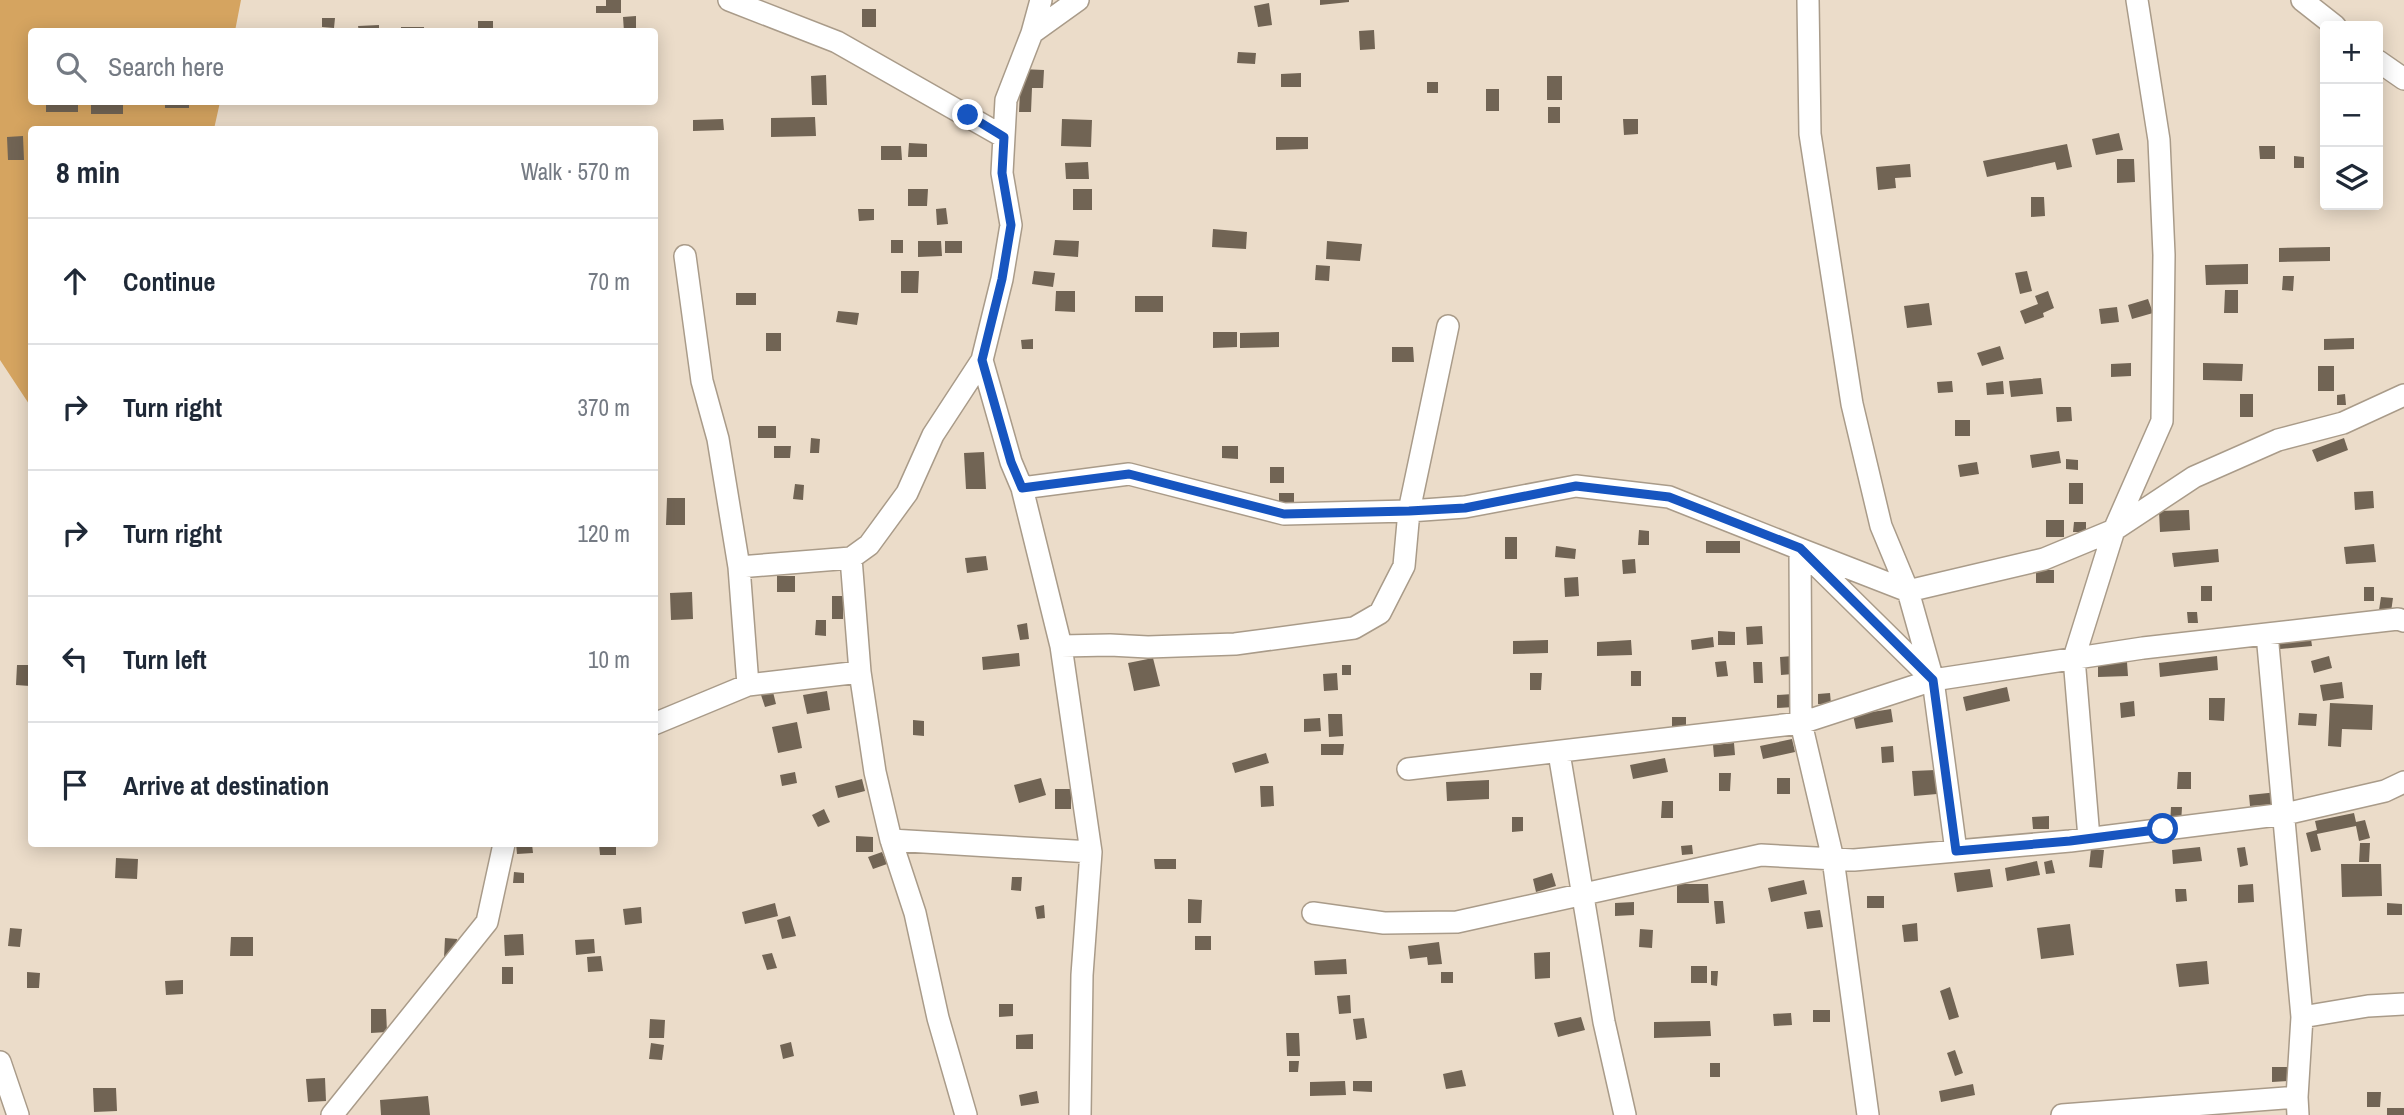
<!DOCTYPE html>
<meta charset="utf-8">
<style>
:root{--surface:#fff;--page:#f2f2f3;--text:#1f2937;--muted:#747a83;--line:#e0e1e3}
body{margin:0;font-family:"Archivo Narrow",sans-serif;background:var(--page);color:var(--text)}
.controls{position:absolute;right:21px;top:21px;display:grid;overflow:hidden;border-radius:7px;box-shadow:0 4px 18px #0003}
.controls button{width:63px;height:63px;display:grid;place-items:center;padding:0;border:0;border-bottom:2px solid var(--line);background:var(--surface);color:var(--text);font:35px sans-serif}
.stop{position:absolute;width:21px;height:21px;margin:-16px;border:5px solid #1755c0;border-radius:50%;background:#fff}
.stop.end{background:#1755c0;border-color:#fff;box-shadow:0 2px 7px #0008}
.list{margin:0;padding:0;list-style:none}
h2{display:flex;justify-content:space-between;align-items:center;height:91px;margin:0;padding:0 28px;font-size:30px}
h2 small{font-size:23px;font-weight:400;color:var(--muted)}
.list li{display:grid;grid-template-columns:46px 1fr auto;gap:21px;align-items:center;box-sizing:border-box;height:126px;padding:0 28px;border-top:2px solid var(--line)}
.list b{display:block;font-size:26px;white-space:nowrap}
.list em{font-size:23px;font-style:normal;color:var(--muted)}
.icon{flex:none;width:38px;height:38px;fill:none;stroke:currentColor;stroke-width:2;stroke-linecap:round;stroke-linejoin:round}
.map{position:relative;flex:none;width:2404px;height:1115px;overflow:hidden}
.search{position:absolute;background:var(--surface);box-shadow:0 4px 18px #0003;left:28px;top:28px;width:630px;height:77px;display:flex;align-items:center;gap:18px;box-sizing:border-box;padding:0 24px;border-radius:7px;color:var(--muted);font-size:26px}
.panel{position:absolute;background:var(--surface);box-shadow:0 4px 18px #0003;left:28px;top:126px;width:630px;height:721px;border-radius:7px}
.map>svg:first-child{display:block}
</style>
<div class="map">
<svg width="2404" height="1115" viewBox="0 0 2404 1115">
<rect width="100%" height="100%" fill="#ebdcc9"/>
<path fill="#d5a460" d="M0,0H241L235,31L32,32V102H220L214,129L32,130L31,407L0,360Z"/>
<path fill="#716454" d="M606,0H621V13H596V6H606Z
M1320,0H1349V2L1320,5Z
M1269,3L1272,25L1258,27L1254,6Z
M862,9H876V27H862Z
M636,16V32H624L623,17Z
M322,18H335L334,28L322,27Z
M478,21H493V32H478Z
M379,25V32H359L358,26Z
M401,27H424V32H401Z
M1374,30L1375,49L1360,50L1359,31Z
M1238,52L1256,53L1255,64L1237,63Z
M1021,69L1044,70L1043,88H1032L1031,112H1019Z
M1301,73V87H1281V74Z
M826,75L827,105H812L811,76Z
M1547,76H1562V100H1547Z
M1427,82H1438V93H1427Z
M1486,89H1499V111H1486Z
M46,102H78V112H46Z
M91,102H123V114H91Z
M165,102H189V108H165Z
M1548,107H1560V123H1548Z
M815,117L816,136L771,137V118Z
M723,119L724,130L693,131V120Z
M1062,119L1092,120L1091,147L1061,146Z
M1623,119H1638V134L1624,135Z
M2119,133L2123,150L2096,155L2092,139Z
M23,136L24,160H8L7,137Z
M1276,137H1308V149L1276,150Z
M909,143L927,144V157H908Z
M2067,144L2072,167L2057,170L2055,162L1987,177L1983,161Z
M881,146H901L902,160H881Z
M2259,146H2275V159H2260Z
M2294,156L2304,157V168H2294Z
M2117,159H2134L2135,182L2117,183Z
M1088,162L1089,179H1066L1065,163Z
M1910,164L1911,177L1895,178L1896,188L1878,190L1876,167Z
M908,189H928L927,206H908Z
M1073,189H1092V210H1073Z
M2031,197H2044L2045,216L2031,217Z
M946,208L948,224L937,225L936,209Z
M858,209H874V220L859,221Z
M1213,229L1247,232L1246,249L1212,247Z
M891,240H903V253H891Z
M1055,240L1079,241L1078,257L1053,255Z
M918,241H941L942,256L918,257Z
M945,241H962V253H945Z
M1327,241L1362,244L1360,261L1326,259Z
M2330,247V261L2279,262V248Z
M2248,264V284L2206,285L2205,265Z
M1316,265L1330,266L1329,281L1315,280Z
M901,271H919L918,293H901Z
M1034,271L1055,273L1053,287L1032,284Z
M2027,271L2032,291L2020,294L2015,273Z
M2283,276H2294L2293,291L2282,290Z
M2225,290H2238V313H2224Z
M1056,291H1075V312L1055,311Z
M2048,291L2054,308L2043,313L2044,317L2025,324L2020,311L2038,304L2035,296Z
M736,293H756V305H736Z
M1135,296H1163V312H1135Z
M2148,299L2153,313L2132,319L2128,305Z
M1929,303L1932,325L1907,328L1904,306Z
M2117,307L2119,322L2101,324L2099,309Z
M838,311L859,313L857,325L836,322Z
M1213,332H1237V347L1213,348Z
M1279,332V347L1240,348V333Z
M766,333H781V351H766Z
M2354,338V349L2324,350V339Z
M1033,339V349H1022L1021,340Z
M2000,346L2004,359L1982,366L1977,353Z
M1392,347H1413L1414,362H1392Z
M2131,363V376L2111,377V364Z
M2203,363L2243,364L2242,381L2203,380Z
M2318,366H2334V391H2318Z
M2041,378L2043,394L2011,397L2009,381Z
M1952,381L1953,392L1938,393L1937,382Z
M2003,381L2004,394L1987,395L1986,383Z
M2240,394H2253V417H2240Z
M2345,394L2346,405H2337V395Z
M2056,407H2071L2072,421L2057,422Z
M1955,420H1970V436H1955Z
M758,426H776V438H758Z
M811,438L820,439L819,453H810Z
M2344,438L2348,450L2317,462L2312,450Z
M774,446H791L790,458H774Z
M1222,446H1238V459L1222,458Z
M2059,451L2061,463L2032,468L2030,455Z
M984,452L986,489H966L964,453Z
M2066,459L2078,460V470L2066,469Z
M1977,462L1979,474L1960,477L1958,465Z
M1270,467H1284V483H1270Z
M2069,483H2083V504H2069Z
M795,484L804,485L803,500L793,499Z
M2373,491L2374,508L2355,510L2354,492Z
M1279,493H1294V508L1279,507Z
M667,498H685V525H666Z
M2189,510L2190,530L2160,532L2159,511Z
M2046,520H2064V537H2046Z
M2074,522H2086V532H2073Z
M1639,530L1649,531V545H1638Z
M1505,537H1517V559H1505Z
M1706,541H1740V553H1706Z
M2374,544L2376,562L2346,564L2344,547Z
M1556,546L1576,549L1575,559L1555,557Z
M2218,549L2219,562L2174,567L2172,553Z
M986,556L988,570L967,573L965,558Z
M1635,559L1636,573L1623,574L1622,560Z
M2036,570H2054V583H2036Z
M777,576H795V592H777Z
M1578,577L1579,596L1565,597L1564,578Z
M2201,586H2212V601H2201Z
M2364,587H2374V601H2364Z
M692,592L693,619L671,620L670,593Z
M832,596H843V619H832Z
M2381,597L2393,598L2391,612L2379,610Z
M2187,612H2197L2198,623H2188Z
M816,620H826V636L815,635Z
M1027,623L1029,639L1020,640L1017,625Z
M1762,626L1763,644L1747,645L1746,627Z
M1718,631L1735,632V645H1718Z
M2310,632L2312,646L2280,649L2278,636Z
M1713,637L1714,647L1692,650L1691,640Z
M1548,640V653L1513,654V641Z
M1631,640L1632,655L1597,656V642Z
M1019,653L1020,666L983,670L982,657Z
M1793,656V674L1781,675L1780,657Z
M2217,656L2218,670L2160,677L2159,663Z
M2329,656L2332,668L2314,673L2311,661Z
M1153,658L1160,686L1134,691L1128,663Z
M1726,661L1728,676L1717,677L1715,662Z
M1753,662H1762L1763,683H1754Z
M2127,662L2128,676L2098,677V664Z
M17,665H30V686L16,685Z
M1342,665H1351V675H1342Z
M1631,671H1641V686H1631Z
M1337,673L1338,690L1324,691L1323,674Z
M1530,673H1542L1541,690H1530Z
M2342,682L2344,698L2323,701L2320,685Z
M2007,687L2010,701L1966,711L1963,697Z
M772,688L776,704L765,707L760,692Z
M827,691L830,710L807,714L803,695Z
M1830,693L1831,704H1818V694Z
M1793,694L1794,707L1777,708V695Z
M2209,698H2225L2224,721L2209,720Z
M2134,701L2135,716L2121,718L2120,703Z
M2330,703L2373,705L2372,730L2342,729L2341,747L2328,746Z
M1891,709L1893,722L1856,729L1853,715Z
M2299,713L2317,714L2316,726L2298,725Z
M1328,714H1342L1343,736L1329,737Z
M1672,717H1686V731H1672Z
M1320,718L1321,731L1304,732V719Z
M913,720L924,721V736L913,735Z
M797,722L802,748L778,753L772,727Z
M1792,739L1795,752L1763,759L1760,746Z
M1734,743L1735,755L1714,757L1713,745Z
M1321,744H1344L1343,755H1321Z
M1893,746L1894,762L1882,763L1881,747Z
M1266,753L1269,763L1235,773L1232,763Z
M1665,758L1668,772L1633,779L1630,765Z
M1936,770L1937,794L1914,796L1912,771Z
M795,772L797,783L782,786L780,775Z
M2178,772H2191V789H2177Z
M1719,773H1731L1730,791H1719Z
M1041,778L1046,795L1019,803L1014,785Z
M1777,778H1790V794H1777Z
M862,779L865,791L838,798L835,786Z
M1489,780V799L1447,801L1446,782Z
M1260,786H1273L1274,806L1261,807Z
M1055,789H1071V809H1055Z
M2278,792L2279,804L2250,806L2249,795Z
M1662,801H1673V818H1661Z
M2171,807H2182L2181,824H2170Z
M824,809L830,822L818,827L812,815Z
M2354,813L2356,822L2365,820L2370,838L2359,841L2356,826L2317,834L2321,850L2311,852L2306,833L2317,830L2315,821Z
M2049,816V829H2033L2032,817Z
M1512,817H1523V831L1512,832Z
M856,836L873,837V852H856Z
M2360,843H2370L2369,862H2359Z
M516,844H532L533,853L517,854Z
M599,844H616V855H600Z
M1692,845L1693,854L1682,855L1681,846Z
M2200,847L2202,861L2173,864L2172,850Z
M2245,847L2248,865L2240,867L2237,848Z
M2091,849L2104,850L2102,868L2089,867Z
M882,852L887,864L873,869L868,857Z
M116,858L138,859L137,879L115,878Z
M1154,859H1176V869H1155Z
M2052,860L2055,873L2046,874L2044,862Z
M2037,861L2040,875L2007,881L2005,868Z
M2341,864H2381L2382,896L2342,897Z
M1990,869L1993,887L1957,892L1954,873Z
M514,872L524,873V883H513Z
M1552,873L1556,886L1536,892L1533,879Z
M1012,877H1022L1021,891L1011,890Z
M1804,880L1807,894L1771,902L1768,888Z
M1677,884H1708L1709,903H1677Z
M2253,884L2254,902L2238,903V885Z
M2175,889H2186L2187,901L2176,902Z
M1867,896H1884V908H1867Z
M1188,899L1202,900L1201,923H1188Z
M1714,901H1723L1725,923L1716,924Z
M1634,902V915L1615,916V903Z
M775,903L778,916L745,924L742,912Z
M2387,903L2402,904V915H2387Z
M1044,905L1045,918L1037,919L1035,907Z
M641,907L642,923L625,925L623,909Z
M1820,910L1823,927L1807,929L1804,912Z
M790,916L796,936L782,939L777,920Z
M1917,923L1918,941L1904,942L1902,925Z
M2070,924L2074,955L2041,959L2037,928Z
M10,928L22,929L20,947L8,946Z
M1640,929L1653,930L1652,948L1639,947Z
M523,934L524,955L505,956L504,935Z
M1195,936H1211V950H1195Z
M231,937H253V956H230Z
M445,938L457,939L456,959L444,958Z
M594,939L595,953L576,955L575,940Z
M1439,942L1442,964L1428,965L1427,957L1410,959L1408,946Z
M1550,952V978L1535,979L1534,953Z
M772,953L777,968L767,970L762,955Z
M601,956L603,971L588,972L587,957Z
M1346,959L1347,974L1315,975L1314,961Z
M2207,961L2209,984L2179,987L2176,964Z
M1691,966H1707V983H1691Z
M502,967H513V984H502Z
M1711,971H1718L1717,986L1711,985Z
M27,972L40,973L39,988H27Z
M1441,972H1453V983H1441Z
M183,980V994L166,995L165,981Z
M1950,987L1959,1017L1949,1020L1940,991Z
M1350,995L1351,1013L1339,1014L1337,996Z
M999,1004H1013V1016L999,1017Z
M371,1009H386L387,1032L371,1033Z
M1813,1010H1830V1022H1813Z
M1791,1013L1792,1025L1774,1026L1773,1014Z
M1581,1017L1585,1030L1558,1037L1554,1023Z
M1364,1018L1367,1038L1356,1040L1353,1019Z
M650,1019L665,1020L664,1038H649Z
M1710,1021L1711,1036L1654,1038V1022Z
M1286,1033H1299L1300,1056H1287Z
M1033,1034V1049H1016V1035Z
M791,1042L794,1056L783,1059L780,1045Z
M651,1043L664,1045L662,1060L649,1059Z
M1955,1050L1963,1073L1955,1076L1947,1053Z
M1289,1061H1299L1298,1072H1289Z
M1710,1063H1720V1077H1710Z
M2272,1067H2287L2288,1081L2272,1082Z
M1462,1070L1466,1086L1446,1089L1443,1074Z
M325,1078L326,1101L308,1102L306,1079Z
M1345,1081L1346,1095L1310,1096V1082Z
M1353,1081H1372V1092L1353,1091Z
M1973,1084L1975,1095L1941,1102L1939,1091Z
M93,1088H116L117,1111L94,1112Z
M1037,1091L1039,1103L1021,1106L1019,1095Z
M2367,1092H2381L2380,1107H2367Z
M428,1096L430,1115H381L380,1100Z
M2387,1108H2404V1115H2387Z"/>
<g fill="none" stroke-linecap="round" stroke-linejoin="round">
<defs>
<path id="minor" d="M729,0L837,42L1004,137
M1808,0L1810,134L1852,404L1881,526L1908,591L1933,680L1956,851
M2302,0L2335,26
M1032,33L1041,0
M2378,61L2404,79
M685,256L702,381L718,439L739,567L748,685
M982,360L1011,462L1022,488L1061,646
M1022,488L1129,474L1284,514L1409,511L1465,507L1576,486L1669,497L1800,549L1933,680L2143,648L2398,619L2404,621
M851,558L860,672L875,772L891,840L915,913L938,1018L966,1115
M739,567L851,558L869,545L907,493L933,435L982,360L1002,279L1011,225L1002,173L1006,100L1032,33L1078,0
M2267,634L2302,1017L2297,1097L2298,1115
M654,724L748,685L860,672
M1559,753L1604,1022L1625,1115
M1408,769L1801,723L1933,680
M2089,838L2074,658L2114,530L2162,421L2164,255L2159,140L2137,0
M891,840L1091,852
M1313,913L1384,923L1457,922L1761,855L1854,860L2070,841L2285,814L2385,791L2404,782
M2302,1017L2368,1006L2404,1004
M0,1062L18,1115
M332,1115L487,922L504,844
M1080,1115L1082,975L1091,852L1061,646L1110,645L1148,647L1235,644L1354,628L1380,613L1404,566L1409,511L1448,326
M1868,1115L1833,859L1801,723L1800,549L1908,591L2044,559L2114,530L2194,477L2278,440L2343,423L2404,395
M2062,1115L2297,1097"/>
</defs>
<use href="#minor" stroke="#a99b89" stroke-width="24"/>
<use href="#minor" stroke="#fff" stroke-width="21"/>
</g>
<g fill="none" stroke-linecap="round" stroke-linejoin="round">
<path stroke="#1755c0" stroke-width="9" d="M968,115L1004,137L1002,173L1011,225L1002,279L982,360L1011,462L1022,488L1129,474L1284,514L1409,511L1465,508L1576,486L1669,497L1800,548L1933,680L1956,851L2070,841L2163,829"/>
</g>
</svg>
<div class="controls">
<button>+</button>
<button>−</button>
<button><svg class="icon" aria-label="layers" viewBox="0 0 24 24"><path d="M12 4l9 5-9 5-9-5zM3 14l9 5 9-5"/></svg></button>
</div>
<div class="stop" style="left:2163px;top:829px"></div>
<div class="stop end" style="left:968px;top:115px"></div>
<div class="search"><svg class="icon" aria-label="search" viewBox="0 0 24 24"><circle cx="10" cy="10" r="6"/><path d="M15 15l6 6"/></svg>Search here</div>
<section class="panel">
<h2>8 min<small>Walk · 570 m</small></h2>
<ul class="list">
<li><svg class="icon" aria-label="ahead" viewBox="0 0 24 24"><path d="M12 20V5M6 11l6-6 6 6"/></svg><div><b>Continue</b></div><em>70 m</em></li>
<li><svg class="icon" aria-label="right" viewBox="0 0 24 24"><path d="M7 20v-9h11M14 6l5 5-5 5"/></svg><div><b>Turn right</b></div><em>370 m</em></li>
<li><svg class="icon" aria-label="right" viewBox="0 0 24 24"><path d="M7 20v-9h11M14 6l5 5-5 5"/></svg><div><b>Turn right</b></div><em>120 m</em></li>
<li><svg class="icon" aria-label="left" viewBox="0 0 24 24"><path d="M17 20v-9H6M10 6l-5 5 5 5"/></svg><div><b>Turn left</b></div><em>10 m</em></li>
<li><svg class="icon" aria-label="arrive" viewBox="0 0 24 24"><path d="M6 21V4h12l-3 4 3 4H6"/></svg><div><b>Arrive at destination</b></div></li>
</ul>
</section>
</div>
